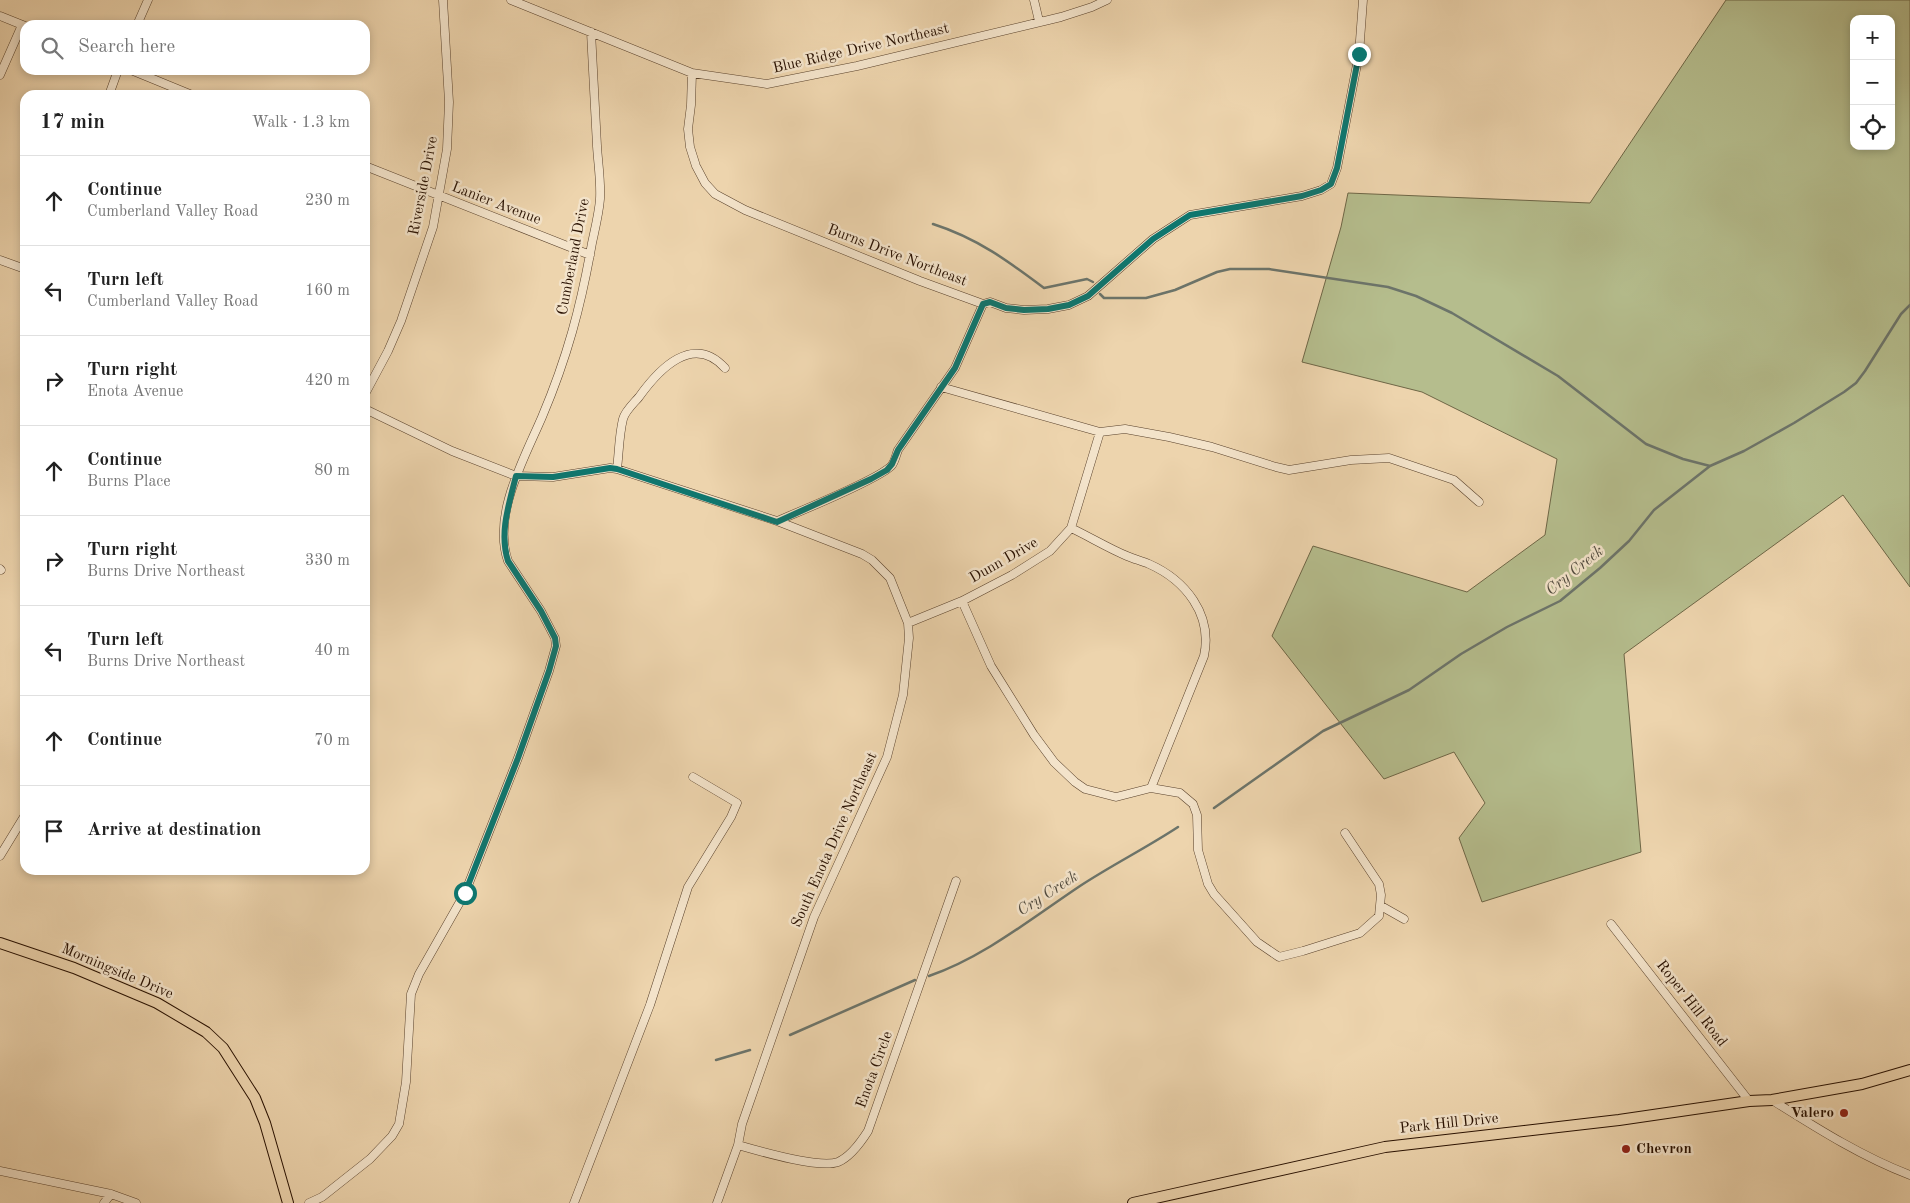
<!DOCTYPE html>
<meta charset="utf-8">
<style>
:root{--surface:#fff;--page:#f2f2f2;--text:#222;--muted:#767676;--line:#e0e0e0}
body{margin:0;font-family:"Old Standard TT",serif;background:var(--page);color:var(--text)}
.controls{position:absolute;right:15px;top:15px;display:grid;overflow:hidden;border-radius:10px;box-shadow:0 2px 8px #0003}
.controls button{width:45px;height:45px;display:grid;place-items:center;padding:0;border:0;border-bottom:1px solid var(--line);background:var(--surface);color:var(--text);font:25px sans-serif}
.stop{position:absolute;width:15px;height:15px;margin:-11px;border:4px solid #0f766e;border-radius:50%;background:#fff}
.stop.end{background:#0f766e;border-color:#fff;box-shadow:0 1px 5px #0008}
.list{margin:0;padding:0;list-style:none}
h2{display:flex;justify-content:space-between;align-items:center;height:65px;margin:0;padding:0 20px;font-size:21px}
h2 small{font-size:16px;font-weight:400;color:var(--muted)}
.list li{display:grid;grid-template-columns:32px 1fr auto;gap:15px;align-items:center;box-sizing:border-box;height:90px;padding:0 20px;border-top:1px solid var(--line)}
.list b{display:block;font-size:19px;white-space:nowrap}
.list p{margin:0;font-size:16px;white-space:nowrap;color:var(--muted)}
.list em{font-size:16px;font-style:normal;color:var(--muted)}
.icon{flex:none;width:28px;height:28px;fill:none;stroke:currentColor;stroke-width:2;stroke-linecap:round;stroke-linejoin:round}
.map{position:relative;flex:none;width:1910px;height:1203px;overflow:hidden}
.search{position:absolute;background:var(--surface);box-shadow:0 2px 8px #0003;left:20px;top:20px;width:350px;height:55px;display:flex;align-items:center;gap:12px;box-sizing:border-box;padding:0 18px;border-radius:15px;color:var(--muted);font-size:19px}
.panel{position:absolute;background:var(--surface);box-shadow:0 2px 8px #0003;left:20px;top:90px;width:350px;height:785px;border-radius:15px}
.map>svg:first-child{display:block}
</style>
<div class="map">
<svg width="1910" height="1203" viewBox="0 0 1910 1203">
<rect width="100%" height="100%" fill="#edd4ad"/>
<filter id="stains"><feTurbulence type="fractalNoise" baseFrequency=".004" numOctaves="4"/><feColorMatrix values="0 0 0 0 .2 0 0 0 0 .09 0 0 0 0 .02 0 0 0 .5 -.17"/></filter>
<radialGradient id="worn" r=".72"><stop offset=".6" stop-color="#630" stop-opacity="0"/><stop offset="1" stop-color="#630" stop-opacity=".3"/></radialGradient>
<path fill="#b5bd8d" stroke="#6e6646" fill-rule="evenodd" d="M1726,0H1910V587L1843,495L1624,654L1641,852L1482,902L1459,838L1485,803L1454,752L1384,779L1272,636L1313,546L1467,592L1545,535L1557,459L1422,392L1302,362L1341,227L1348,193L1590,203ZM1854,19H1891V146H1854Z"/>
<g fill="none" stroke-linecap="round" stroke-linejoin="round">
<path stroke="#6c746a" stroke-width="2.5" d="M933,224C977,238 1008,261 1044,288L1087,279L1093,282
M1100,294L1104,298H1146L1175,290L1217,272L1230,269H1269L1388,287L1416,296L1452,313L1558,376L1646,444L1683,459L1710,466
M1214,808L1323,731L1409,690L1461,654L1507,627L1560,601L1600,568L1629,541L1654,510L1710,466L1744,451L1794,423L1844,392L1856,383L1865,371L1901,314L1910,305
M929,976C984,957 1032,918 1080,886C1112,865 1146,848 1178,827
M790,1035L915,980
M716,1060L750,1050"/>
<defs>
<path id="minor" d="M511,0L692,73L767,84L857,66L1061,17L1092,7L1107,0
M1034,0L1039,21
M0,16L25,26
M137,25L148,0
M131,70L192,95
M692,73L691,105L688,129L690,147L696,166L705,183L715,194L745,210L920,281L983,304L990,302L1006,308L1024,310L1048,309L1069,305L1088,296L1153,239L1190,215L1302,196L1321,190L1331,184L1337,168L1359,54L1363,0
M0,75L22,25
M109,95L118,70
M365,166L590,255
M0,260L25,269
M941,387L1100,432L1125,429L1169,437L1212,447L1276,467L1289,470L1351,460L1389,458L1454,480L1479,502
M365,394L388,351L401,321L433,227L447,149L449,102L443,0
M365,409L452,451L516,476L553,477L610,468L617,469L777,521L862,554L872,560L890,578L908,623L909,638L903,695L887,757L814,917L742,1124L738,1145L717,1203
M617,469C619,453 619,435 623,419C625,411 634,403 639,397C659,369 693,333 725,368
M777,521C796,513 882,478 892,465C895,461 896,455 898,450L955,368L983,304
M0,569L1,570
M962,601L991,666L1034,735L1054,762L1075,782L1085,789L1116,797L1151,788L1204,656C1213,614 1185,580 1149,564C1142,561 1134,559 1127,556C1108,548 1090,537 1071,528
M908,623L962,601L1012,575L1050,551L1071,528L1100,432
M1151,788L1180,793L1193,804L1197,815L1198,850L1208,884L1214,894L1257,942L1279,957L1303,951L1360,933L1379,916L1381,895L1379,884L1345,833
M0,856L25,815
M1381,906L1404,919
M1611,924L1749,1101
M1772,1100C1815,1127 1862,1157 1910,1175
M738,1145C759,1151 819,1169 838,1162C850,1157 861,1142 868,1131L956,881
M0,1171L111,1194L136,1203
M104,1203L111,1194
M309,1203L322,1197L370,1159L392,1136L399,1124L406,1082L411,994L419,974L465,893L518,758L549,671L556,646L555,638L541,611L508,561C492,515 524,459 542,417C567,358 581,306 592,243C595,229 599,213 600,199C601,181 598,163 597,146C595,108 593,70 591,32
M574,1203L650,1005L688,887L731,817L737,803L693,777"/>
<path id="major" d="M0,943L74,968L157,1003L206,1032L223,1048L255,1098L265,1123L288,1203
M1133,1203L1385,1147L1619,1120L1749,1101L1772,1100L1862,1084L1910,1070"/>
</defs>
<use href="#minor" stroke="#59412b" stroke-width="9"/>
<use href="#major" stroke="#281000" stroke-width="12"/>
<use href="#minor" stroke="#f3e3ca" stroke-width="8"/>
<use href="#major" stroke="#edd4ad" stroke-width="10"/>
</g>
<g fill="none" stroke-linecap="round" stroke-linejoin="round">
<path stroke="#0f766e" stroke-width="6" d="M465,893L518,758L549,671L556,646L555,638L541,611L508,561C499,533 509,504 516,476L553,477L610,468L617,469L777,522L871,479L887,470L892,464L898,450L955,368L983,304L990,302L1006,308L1024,310L1048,309L1069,305L1088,296L1153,239L1190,215L1302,196L1321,190L1331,184L1337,168L1359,54"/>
</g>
<g fill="#8f2418" stroke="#f3e3ca" stroke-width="2">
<circle cx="1844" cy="1113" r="5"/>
<circle cx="1626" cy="1149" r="5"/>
</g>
<g text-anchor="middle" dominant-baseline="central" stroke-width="5" stroke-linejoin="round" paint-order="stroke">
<g font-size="15" fill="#281000" stroke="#f3e3ca">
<text transform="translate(861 49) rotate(-13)">Blue Ridge Drive Northeast</text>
<text transform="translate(424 186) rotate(-79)">Riverside Drive</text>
<text transform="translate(496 204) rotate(21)">Lanier Avenue</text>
<text transform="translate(897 256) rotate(21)">Burns Drive Northeast</text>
<text transform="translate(574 257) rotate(-79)">Cumberland Drive</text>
<text transform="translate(1004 561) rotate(-30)">Dunn Drive</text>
<text transform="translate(835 840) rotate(-66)">South Enota Drive Northeast</text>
<text transform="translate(117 972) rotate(23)">Morningside Drive</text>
<text transform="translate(1691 1004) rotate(52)">Roper Hill Road</text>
<text transform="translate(875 1070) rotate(-70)">Enota Circle</text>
<text transform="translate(1449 1124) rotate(-6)">Park Hill Drive</text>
</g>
<g font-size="15" font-weight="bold" fill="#281000" stroke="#f3e3ca" text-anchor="end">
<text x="1834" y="1113">Valero</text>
<text x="1636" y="1149" text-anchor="start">Chevron</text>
</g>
<g font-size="16" font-style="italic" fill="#504a3e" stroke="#f3e3ca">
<text transform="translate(1575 571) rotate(-39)">Cry Creek</text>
<text transform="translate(1048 894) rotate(-33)">Cry Creek</text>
</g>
</g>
<rect width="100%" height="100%" filter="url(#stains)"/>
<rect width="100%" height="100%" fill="url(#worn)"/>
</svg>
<div class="controls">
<button>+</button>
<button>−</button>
<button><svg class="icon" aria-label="locate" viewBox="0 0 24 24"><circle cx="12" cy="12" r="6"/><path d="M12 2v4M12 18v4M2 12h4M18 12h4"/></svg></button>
</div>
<div class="stop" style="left:465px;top:893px"></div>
<div class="stop end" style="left:1359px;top:54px"></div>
<div class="search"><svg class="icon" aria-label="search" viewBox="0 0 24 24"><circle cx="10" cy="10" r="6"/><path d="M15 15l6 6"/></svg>Search here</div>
<section class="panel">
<h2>17 min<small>Walk · 1.3 km</small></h2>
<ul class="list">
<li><svg class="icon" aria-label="ahead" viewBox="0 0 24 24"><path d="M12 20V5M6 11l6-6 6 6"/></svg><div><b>Continue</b><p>Cumberland Valley Road</p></div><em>230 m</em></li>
<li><svg class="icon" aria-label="left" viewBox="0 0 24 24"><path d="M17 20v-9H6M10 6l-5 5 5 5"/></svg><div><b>Turn left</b><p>Cumberland Valley Road</p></div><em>160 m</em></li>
<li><svg class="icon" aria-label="right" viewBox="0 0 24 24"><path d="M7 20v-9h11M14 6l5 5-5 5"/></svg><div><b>Turn right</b><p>Enota Avenue</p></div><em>420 m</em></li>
<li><svg class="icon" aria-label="ahead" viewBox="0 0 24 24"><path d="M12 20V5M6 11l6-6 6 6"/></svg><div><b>Continue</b><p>Burns Place</p></div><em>80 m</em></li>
<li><svg class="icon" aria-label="right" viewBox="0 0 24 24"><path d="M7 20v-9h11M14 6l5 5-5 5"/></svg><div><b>Turn right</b><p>Burns Drive Northeast</p></div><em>330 m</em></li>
<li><svg class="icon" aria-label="left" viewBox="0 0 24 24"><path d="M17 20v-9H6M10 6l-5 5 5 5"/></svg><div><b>Turn left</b><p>Burns Drive Northeast</p></div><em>40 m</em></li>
<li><svg class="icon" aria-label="ahead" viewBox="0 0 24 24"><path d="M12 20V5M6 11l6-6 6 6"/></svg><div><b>Continue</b></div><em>70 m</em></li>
<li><svg class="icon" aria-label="arrive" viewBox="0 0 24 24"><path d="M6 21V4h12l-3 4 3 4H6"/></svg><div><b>Arrive at destination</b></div></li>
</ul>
</section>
</div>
